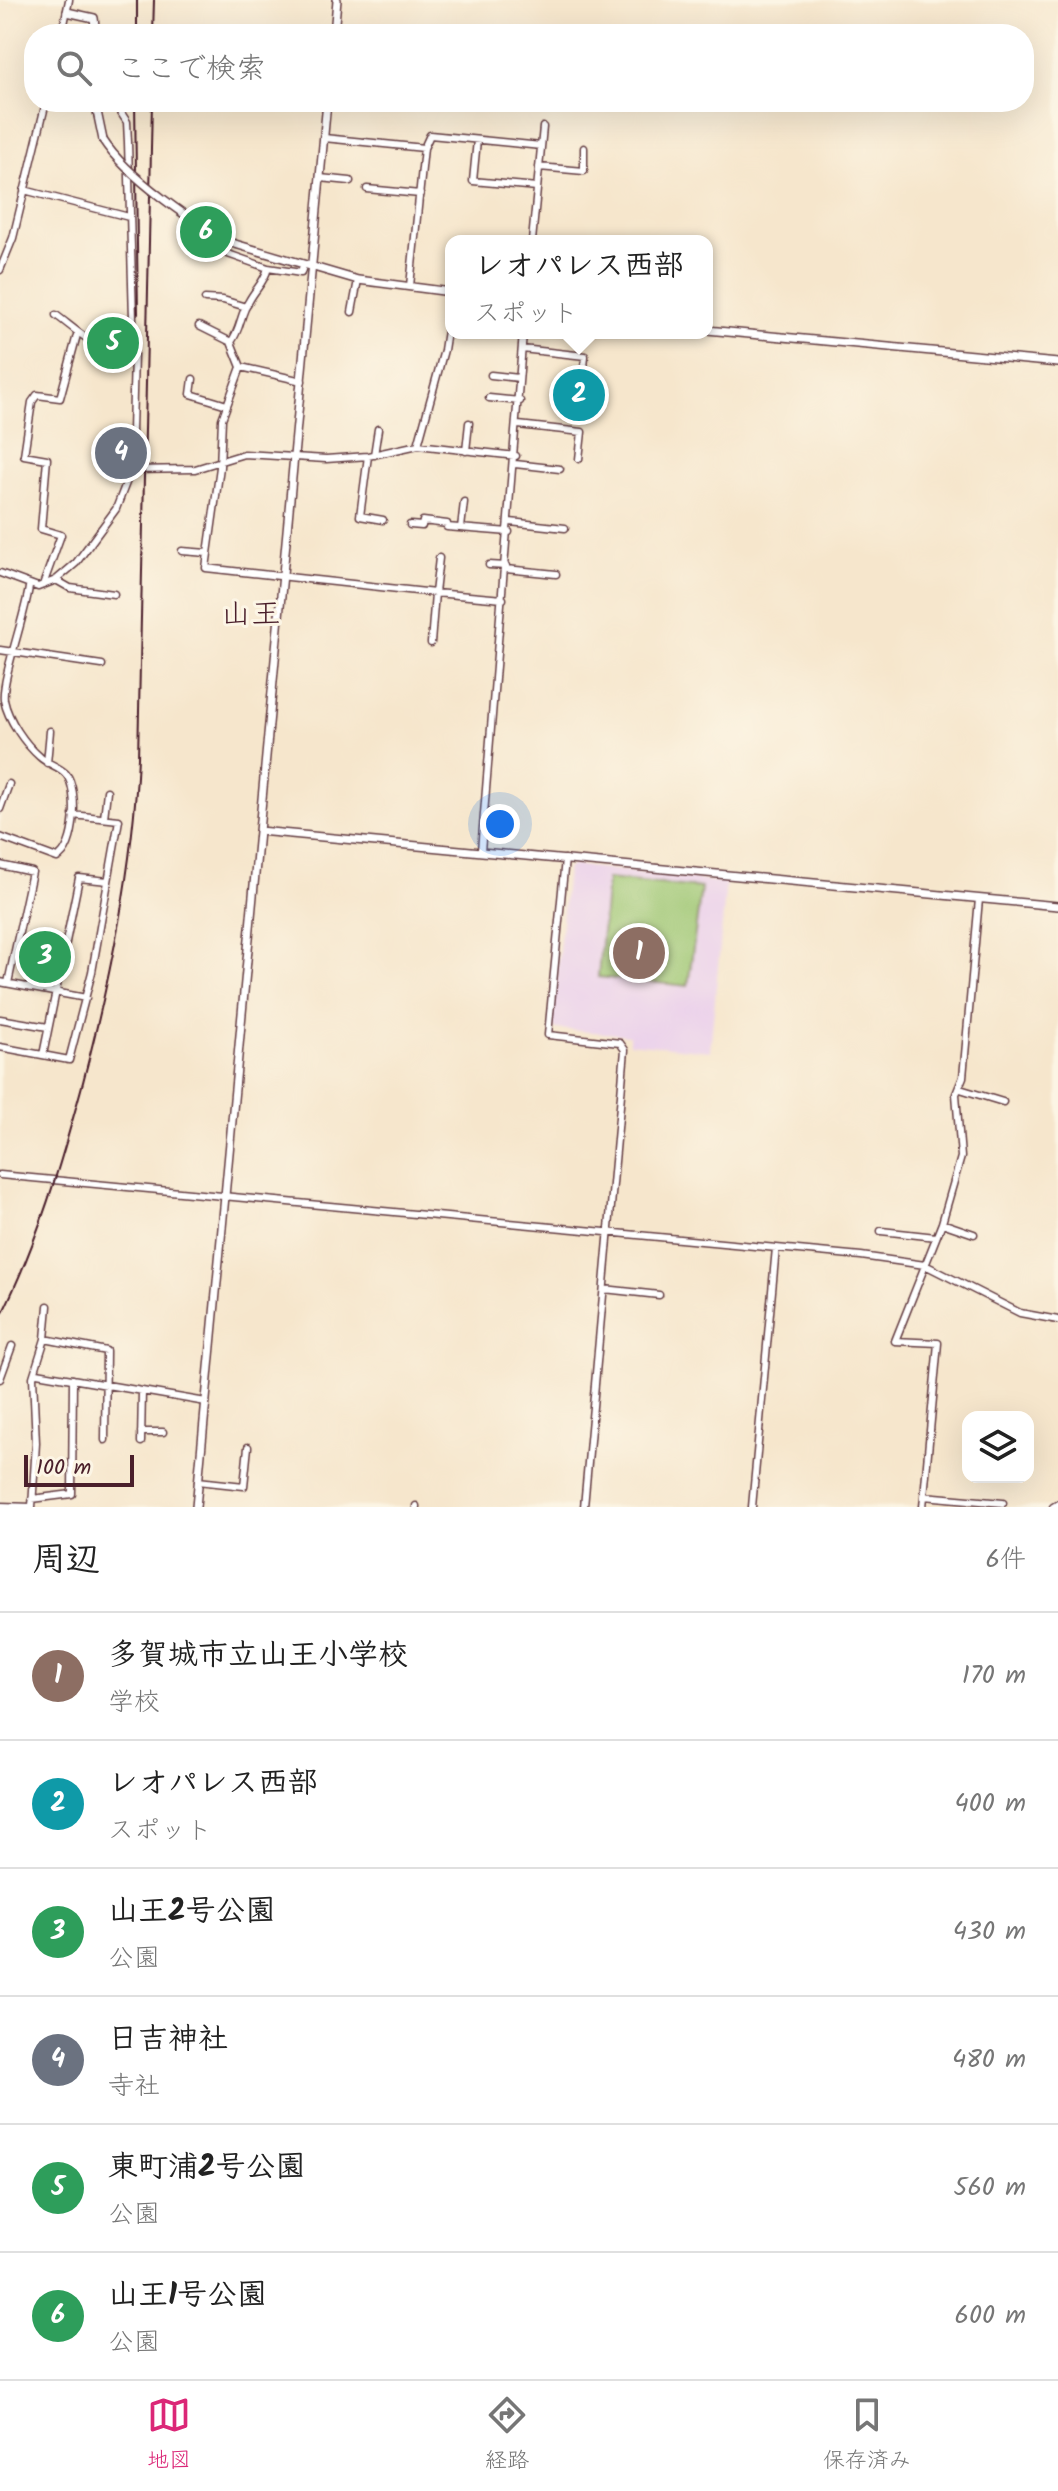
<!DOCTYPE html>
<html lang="ja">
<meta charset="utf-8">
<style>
:root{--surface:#fff;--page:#f2f2f2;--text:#222;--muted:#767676;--line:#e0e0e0;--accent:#db2777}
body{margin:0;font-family:Kalam,"Klee One",sans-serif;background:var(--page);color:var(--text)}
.controls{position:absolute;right:24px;bottom:24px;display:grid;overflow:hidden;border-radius:16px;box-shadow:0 8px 32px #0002}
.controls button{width:72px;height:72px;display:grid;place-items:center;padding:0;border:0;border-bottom:2px solid var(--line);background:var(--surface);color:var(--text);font:40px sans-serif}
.scale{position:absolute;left:24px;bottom:20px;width:110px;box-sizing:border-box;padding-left:8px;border:4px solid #4a1f2b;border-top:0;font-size:22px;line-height:28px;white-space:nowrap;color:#4a1f2b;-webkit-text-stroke:6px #fcf5e5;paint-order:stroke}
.you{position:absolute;left:500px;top:824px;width:28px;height:28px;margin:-20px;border:6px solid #fff;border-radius:50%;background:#1a73e8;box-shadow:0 0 0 12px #1a73e833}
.badge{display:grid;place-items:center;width:52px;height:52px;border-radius:50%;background:var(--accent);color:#fff;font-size:26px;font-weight:700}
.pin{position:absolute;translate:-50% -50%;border:4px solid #fff;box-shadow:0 2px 8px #0006}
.popup{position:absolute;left:445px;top:235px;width:268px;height:104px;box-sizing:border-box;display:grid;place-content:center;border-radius:16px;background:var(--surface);filter:drop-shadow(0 2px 6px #0005);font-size:26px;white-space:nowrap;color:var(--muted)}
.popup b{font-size:30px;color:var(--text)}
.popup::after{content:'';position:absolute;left:50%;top:100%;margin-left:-16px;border:16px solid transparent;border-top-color:var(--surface)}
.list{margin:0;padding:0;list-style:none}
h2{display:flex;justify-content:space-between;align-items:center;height:104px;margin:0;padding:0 32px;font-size:34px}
h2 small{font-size:26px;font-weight:400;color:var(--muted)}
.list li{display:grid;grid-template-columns:52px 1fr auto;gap:24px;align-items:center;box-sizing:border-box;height:128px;padding:0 32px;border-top:2px solid var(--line)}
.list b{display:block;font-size:30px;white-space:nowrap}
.list p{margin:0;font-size:26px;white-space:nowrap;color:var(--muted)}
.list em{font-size:26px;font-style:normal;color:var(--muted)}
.icon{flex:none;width:44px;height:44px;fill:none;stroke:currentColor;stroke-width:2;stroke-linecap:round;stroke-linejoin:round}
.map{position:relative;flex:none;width:1058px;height:1507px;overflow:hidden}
.search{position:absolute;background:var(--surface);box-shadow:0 8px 32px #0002;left:24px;right:24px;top:24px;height:88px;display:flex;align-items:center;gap:20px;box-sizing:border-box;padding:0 28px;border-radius:32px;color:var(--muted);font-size:30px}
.sheet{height:872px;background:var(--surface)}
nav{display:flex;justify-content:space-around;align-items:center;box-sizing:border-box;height:112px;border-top:2px solid var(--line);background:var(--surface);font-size:22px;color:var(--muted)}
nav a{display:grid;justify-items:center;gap:4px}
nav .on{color:var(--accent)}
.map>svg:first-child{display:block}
</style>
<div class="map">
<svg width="1058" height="1507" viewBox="0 0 1058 1507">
<rect width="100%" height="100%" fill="#fcf5e5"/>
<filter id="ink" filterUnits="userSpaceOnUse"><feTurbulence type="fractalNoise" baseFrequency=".0125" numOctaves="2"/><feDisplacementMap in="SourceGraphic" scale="16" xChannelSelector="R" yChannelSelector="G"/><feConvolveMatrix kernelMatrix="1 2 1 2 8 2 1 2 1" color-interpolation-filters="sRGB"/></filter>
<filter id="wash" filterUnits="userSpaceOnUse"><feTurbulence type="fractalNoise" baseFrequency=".006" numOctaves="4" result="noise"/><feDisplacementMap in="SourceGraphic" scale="32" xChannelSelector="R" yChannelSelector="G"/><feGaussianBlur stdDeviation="1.8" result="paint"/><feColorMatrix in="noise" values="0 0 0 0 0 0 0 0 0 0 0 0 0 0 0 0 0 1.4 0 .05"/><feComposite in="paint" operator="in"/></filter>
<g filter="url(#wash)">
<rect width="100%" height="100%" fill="#f6e6cc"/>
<path fill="#ebd1eb" d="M572,865L726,883L710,1051L629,1043V1035L556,1029L552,1024L567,869Z"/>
<path fill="#9dc672" stroke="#74724e" stroke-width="2" d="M607,879L701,888L688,986L598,977Z
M42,928L57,931L48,984L31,983Z"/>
</g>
<g filter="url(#ink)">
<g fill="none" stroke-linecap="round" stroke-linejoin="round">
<defs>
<path id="minor" d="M62,34L69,0
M324,138L424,148L430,135L541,146
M477,140L473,181L537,187
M539,167L584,171V148
M320,178L350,181
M367,189L420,194
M24,190L129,217
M191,241L268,268
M532,241L543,127
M0,270L13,238L46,102
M410,286L424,148
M205,299L223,300L246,307
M352,312L358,280
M56,315C80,333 101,355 134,354
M199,326L231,342
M522,349L585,356L583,380
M241,367L222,419L220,467L206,568L435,593L431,643
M491,375L519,378
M193,379L191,394L227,405
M302,381L241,367L231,342C241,329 240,314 249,301C256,288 264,283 268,268L301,273L303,266
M489,398L520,401
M518,425L582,432L579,459
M418,445L444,350L451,305
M466,451L469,423
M374,455L378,429
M368,456L360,516L383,520
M515,464L560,469
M131,470L195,469L244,454L326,459L368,456L418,445L516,456
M510,522L565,528
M410,525L422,526L423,521L447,524V527L509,532
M461,528L464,502
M182,551L207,553
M439,558L435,593L503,599
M489,565L506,566
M506,569L556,574
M0,573L38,587L56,580L76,563L116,509L131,470L134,354L128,142L127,122L114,102
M56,580L70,588L114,594
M43,585L61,535L41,529L47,459L24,455L32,402L37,395L60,398L77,335
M0,650L102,665
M47,763L50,731
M0,809L9,784
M104,818L107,791
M0,837L57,858C76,850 79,789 66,774C59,766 47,764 40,757C25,744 8,720 4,700C1,681 26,613 29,587
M481,851L523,333
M565,859L548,1035L620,1043L625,1050L584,1507
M0,865L32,872L8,983
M0,982L86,998
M0,1019L48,1027
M0,1047L69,1060L92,972L119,820L73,815
M43,1055L79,878L108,881
M960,1089L1003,1102
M0,1175L861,1256L925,1265L1020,1313L1058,1320
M942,1223L974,1234
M881,1231L936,1237
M604,1289L659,1295
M45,1339L106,1351L105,1440
M37,1373L206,1402
M0,1379L12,1346
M141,1432H163
M141,1442L142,1391
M198,1481L244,1486L248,1447
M924,1496L1003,1503
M32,1499L72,1494L73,1379
M0,1506L32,1507L36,1443L33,1377L45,1339L48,1306
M416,1507V1506
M752,1507L776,1248
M923,1507L938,1343L895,1341L942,1223L961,1157L956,1094L963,1077L979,899
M1053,1507L1058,1504"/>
<path id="tertiary" d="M67,12L94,18L96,34
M334,34L337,0
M95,102L103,140
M235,244L358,280L451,292
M707,330L1058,363
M259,831L1058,906
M196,1507L327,102"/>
</defs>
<use href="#minor" stroke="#643d43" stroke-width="9"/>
<use href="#tertiary" stroke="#643d43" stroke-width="10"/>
<use href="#minor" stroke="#fff" stroke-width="6"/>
<use href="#tertiary" stroke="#fff" stroke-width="7"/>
<path stroke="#4a1f2b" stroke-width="2" d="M137,34V0
M153,34L154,0
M135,102L138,314
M0,1318C38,1242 61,1163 83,1082C111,975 133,868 138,758L152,102"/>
<defs>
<path id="tertiary-bridge" d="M103,140C125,175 197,227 235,244"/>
</defs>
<use href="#tertiary-bridge" stroke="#643d43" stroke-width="10" stroke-linecap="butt"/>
<use href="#tertiary-bridge" stroke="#fff" stroke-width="7"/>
</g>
</g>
<g text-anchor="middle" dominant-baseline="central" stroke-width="6" stroke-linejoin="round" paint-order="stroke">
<g font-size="30" fill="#4a1f2b" stroke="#fcf5e5">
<text x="251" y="615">山王</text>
</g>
</g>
</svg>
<div class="controls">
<button><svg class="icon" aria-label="layers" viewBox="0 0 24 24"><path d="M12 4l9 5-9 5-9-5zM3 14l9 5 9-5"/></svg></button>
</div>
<div class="scale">100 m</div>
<div class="you"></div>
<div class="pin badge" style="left:639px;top:953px;background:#8d6e63">1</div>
<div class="pin badge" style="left:579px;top:395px;background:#0f9aa8">2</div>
<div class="popup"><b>レオパレス西部</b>スポット</div>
<div class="pin badge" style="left:45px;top:957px;background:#2e9e5b">3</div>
<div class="pin badge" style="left:121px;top:453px;background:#6b7280">4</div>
<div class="pin badge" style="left:113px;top:343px;background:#2e9e5b">5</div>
<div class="pin badge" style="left:206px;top:232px;background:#2e9e5b">6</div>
<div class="search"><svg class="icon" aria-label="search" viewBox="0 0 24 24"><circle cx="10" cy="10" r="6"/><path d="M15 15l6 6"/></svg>ここで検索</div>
</div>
<section class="sheet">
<h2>周辺<small>6件</small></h2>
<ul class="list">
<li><span class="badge" style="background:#8d6e63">1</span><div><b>多賀城市立山王小学校</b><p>学校</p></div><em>170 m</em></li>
<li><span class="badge" style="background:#0f9aa8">2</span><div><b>レオパレス西部</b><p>スポット</p></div><em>400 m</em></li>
<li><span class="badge" style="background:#2e9e5b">3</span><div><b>山王2号公園</b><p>公園</p></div><em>430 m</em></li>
<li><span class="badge" style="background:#6b7280">4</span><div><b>日吉神社</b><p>寺社</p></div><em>480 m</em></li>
<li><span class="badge" style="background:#2e9e5b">5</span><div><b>東町浦2号公園</b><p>公園</p></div><em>560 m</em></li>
<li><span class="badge" style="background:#2e9e5b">6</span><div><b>山王1号公園</b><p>公園</p></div><em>600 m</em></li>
</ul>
</section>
<nav>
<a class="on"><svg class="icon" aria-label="map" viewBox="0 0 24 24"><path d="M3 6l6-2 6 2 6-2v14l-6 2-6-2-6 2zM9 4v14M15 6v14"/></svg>地図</a>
<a><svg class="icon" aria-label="directions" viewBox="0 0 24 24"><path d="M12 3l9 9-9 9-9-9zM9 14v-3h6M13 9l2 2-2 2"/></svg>経路</a>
<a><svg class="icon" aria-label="saved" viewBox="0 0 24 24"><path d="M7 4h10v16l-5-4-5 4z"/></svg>保存済み</a>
</nav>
